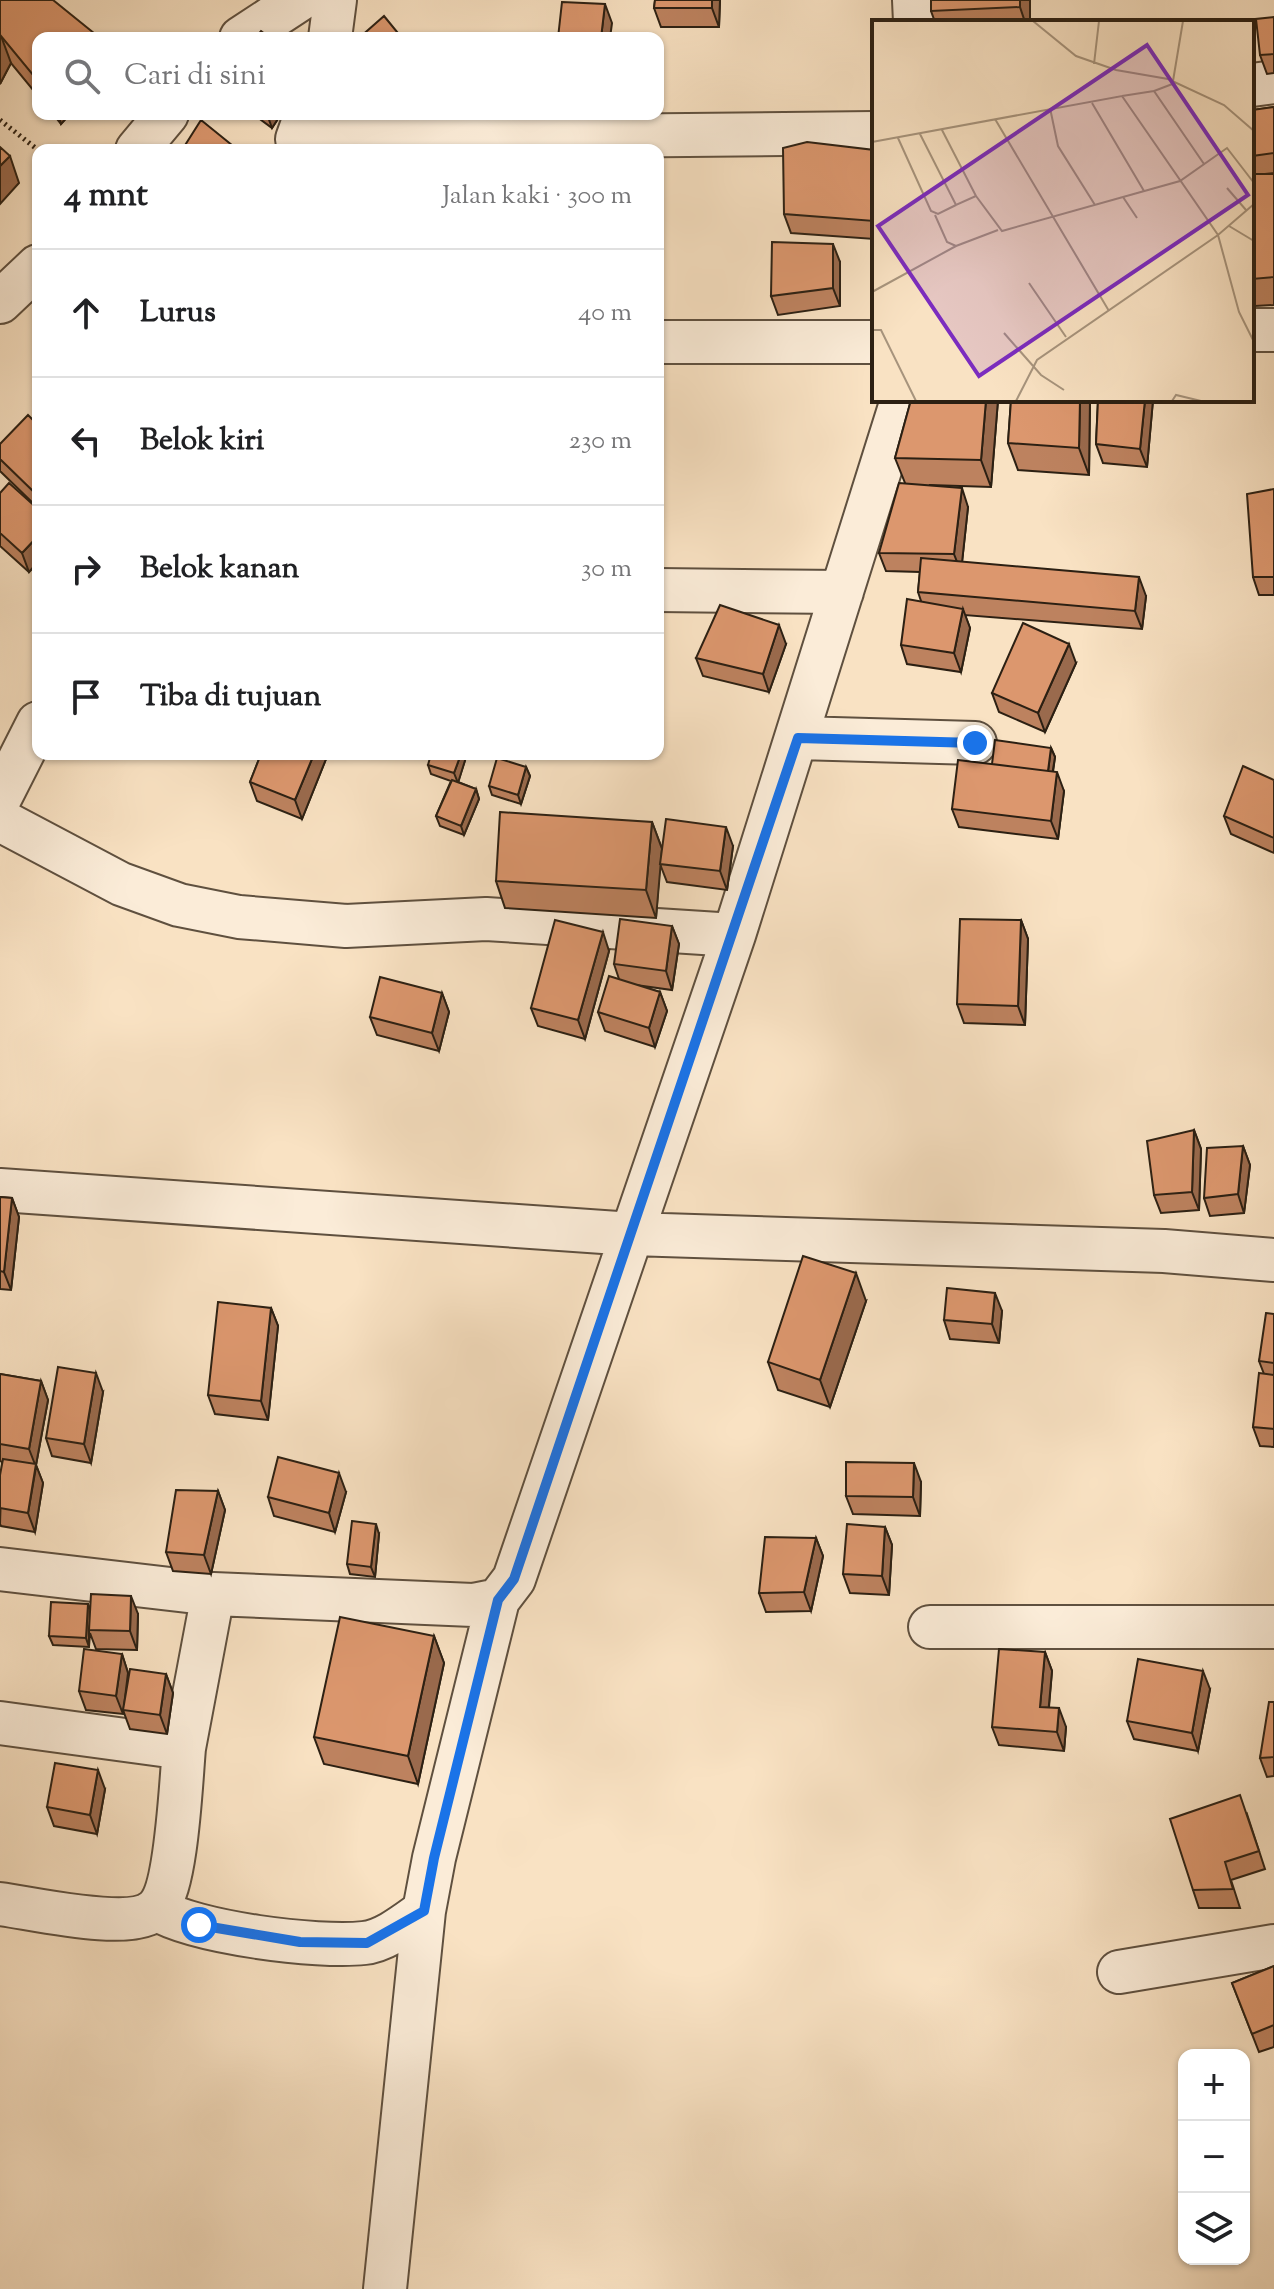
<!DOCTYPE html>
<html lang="id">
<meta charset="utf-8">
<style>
:root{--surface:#fff;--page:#f6f6f6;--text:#202124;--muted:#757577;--line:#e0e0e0}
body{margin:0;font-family:"Sorts Mill Goudy",serif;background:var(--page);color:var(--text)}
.controls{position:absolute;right:24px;bottom:24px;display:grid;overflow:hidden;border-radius:16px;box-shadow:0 2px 6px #0004}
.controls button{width:72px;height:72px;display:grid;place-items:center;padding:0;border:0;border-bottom:2px solid var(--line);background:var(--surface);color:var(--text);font:40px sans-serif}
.stop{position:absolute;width:24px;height:24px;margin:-18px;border:6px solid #1a73e8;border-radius:50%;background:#fff}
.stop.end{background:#1a73e8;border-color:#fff;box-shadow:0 2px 8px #0008}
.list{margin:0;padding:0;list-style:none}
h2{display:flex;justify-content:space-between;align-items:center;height:104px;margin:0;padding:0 32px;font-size:34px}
h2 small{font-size:26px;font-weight:400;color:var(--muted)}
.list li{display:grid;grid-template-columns:52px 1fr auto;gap:24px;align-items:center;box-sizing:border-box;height:128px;padding:0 32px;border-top:2px solid var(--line)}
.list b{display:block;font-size:30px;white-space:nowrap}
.list em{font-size:26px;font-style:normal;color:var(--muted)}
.icon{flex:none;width:44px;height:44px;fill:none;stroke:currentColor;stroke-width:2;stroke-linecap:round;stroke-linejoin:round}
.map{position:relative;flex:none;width:1274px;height:2289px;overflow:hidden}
.search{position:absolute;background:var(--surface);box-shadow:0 2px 6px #0004;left:32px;top:32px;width:632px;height:88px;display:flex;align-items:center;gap:20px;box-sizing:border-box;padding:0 28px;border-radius:16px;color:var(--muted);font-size:30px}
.panel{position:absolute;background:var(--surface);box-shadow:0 2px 6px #0004;left:32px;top:144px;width:632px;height:616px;border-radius:16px}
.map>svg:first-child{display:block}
</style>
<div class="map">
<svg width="1274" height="2289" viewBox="0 0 1274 2289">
<rect width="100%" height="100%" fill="#f9e2c3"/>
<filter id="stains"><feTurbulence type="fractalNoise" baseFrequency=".0025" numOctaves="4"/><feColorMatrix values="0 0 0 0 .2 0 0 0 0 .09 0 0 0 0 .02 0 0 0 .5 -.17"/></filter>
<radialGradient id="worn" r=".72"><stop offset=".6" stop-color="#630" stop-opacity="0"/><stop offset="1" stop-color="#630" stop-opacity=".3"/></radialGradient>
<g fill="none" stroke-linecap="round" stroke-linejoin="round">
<defs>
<path id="street" d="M914,0L915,22
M241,38L299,0
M330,38L335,0
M1252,85L1274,82
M306,114L297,139L874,133
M137,150L167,114
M0,302L38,266
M1252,330H1274
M658,342H874
M658,590L842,592
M798,738L975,743
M0,798L38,723
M0,820L121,884L179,905L239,917L346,926L486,919L734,935
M0,1190L632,1234L1164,1251L1274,1260
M0,1569L213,1594L184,1748L0,1723
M213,1594L473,1605L498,1600L514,1579L734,935L902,400
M930,1627H1274
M0,1904C32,1908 132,1932 156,1909C177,1889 181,1780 184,1748
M156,1909C196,1933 317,1948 364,1943C385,1941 407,1923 424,1911
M1119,1972L1274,1946
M385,2289L424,1911L434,1858L498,1600"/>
</defs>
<use href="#street" stroke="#5f503f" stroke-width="46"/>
<path stroke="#2c2013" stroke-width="5" stroke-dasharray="2 4" stroke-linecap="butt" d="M0,120L38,150"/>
<use href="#street" stroke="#fbecd8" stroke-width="42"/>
</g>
<path fill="#bd825f" stroke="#2c2013" stroke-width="2" d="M0,0L38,38V96L11,63L0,84Z
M655,0H720L719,27H661L654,8Z
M931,0H1030V22H935L931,11Z
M1274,17V73L1267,74L1260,55Z
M1274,107V173L1265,174H1274V305L1255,306L1252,297V110Z
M53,114H70L61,124Z
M253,114H281L272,128Z
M874,150V239L791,233L784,214Z
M840,262V306L778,315L771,296Z
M911,400H998L991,487L929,485L968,507L962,562L1146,596L1142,629L965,615L970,628L961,672L907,664L901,645L921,601L918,592L920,572L886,571L879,553L905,483L895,458Z
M1011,400H1090L1089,475L1018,470L1008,443Z
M1098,400H1153L1147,467L1103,463L1096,444Z
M38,425V508L0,471V444Z
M1274,489V595H1259L1253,577Z
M0,493L38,509V562L29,572L0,546Z
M786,644L769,692L703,676L696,658Z
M1076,663L1045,732L999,712L992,693Z
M1051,748L1055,757L1053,772L1064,791L1058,839L959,827L952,809L992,764Z
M261,754H328L302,819L257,801L250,782Z
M467,754L458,782L476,789L479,799L464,835L440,826L436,816L451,781L431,774L428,765Z
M526,767L530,776L521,804L492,795L489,786Z
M1274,780V853L1231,834L1224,816Z
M652,822L662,849L661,862L733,846L727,890L667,882L660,864L656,918L505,908L496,881Z
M1021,920L1028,939L1025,1025L964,1023L957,1004Z
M672,926L679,944L672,990L636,985L660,992L667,1011L655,1047L605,1031L598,1012L619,979L614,964Z
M609,951L585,1039L538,1026L531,1008Z
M442,993L449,1012L439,1051L377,1035L370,1017Z
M1194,1130L1201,1149L1199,1210L1161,1213L1154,1195Z
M1243,1146L1250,1165L1244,1213L1210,1216L1204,1198Z
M0,1197L12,1198L19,1217L11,1290L0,1289Z
M866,1301L830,1407L778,1390L768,1362Z
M271,1308L278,1326L268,1420L215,1414L208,1395Z
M1002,1311L999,1343L950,1339L944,1320Z
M1274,1314V1447L1260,1446L1253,1427L1264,1374L1259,1361Z
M0,1374L41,1381L48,1400L36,1465L43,1483L35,1532L1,1526L0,1524L2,1462L0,1461Z
M103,1392L91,1463L52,1456L46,1438Z
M921,1482L920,1516L853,1514L846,1496Z
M218,1491L225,1510L211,1574L173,1571L166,1552Z
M346,1492L335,1532L274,1516L268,1497Z
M885,1527L892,1545L889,1595L850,1593L843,1574Z
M379,1534L375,1577L350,1574L347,1564Z
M816,1538L823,1556L811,1611L766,1612L759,1593Z
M138,1614L137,1650L96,1649L90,1633L89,1647L53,1645L49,1636Z
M434,1636L444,1663L418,1784L324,1764L314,1737Z
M1045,1652L1052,1671L1049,1707L1066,1727L1064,1751L999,1745L992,1727Z
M122,1654L128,1673L123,1714L86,1710L79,1691Z
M166,1674L173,1693L167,1734L130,1729L123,1710Z
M1210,1689L1198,1751L1134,1739L1127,1721Z
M1274,1702V1776L1267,1777L1260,1758Z
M105,1789L97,1834L54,1826L47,1807Z
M1247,1814L1265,1869L1231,1880L1240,1908H1199L1193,1890Z
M1274,1966V2047L1259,2052L1232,1983Z"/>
<path fill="#9a6a4d" stroke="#2c2013" stroke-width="2" d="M712,0H720L719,27L712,8Z
M1020,0H1030V22H1025L1020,7Z
M605,4L612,23L610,38H601Z
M1,36L11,63L0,84V37Z
M58,114H70L61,124Z
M267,114H281L272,128Z
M10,156L19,183L0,204V166Z
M833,244L840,262V306L833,288Z
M986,400H998L991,487L981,460Z
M1080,400H1090L1089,475L1079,448Z
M1145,400H1153L1147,467L1140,449Z
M962,488L968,507L961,572L954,554Z
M38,536V562L29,572L22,553Z
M1139,577L1146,596L1142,629L1135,611Z
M963,609L970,628L961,672L954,653Z
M779,625L786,644L769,692L763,674Z
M1069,644L1076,663L1045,732L1038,713Z
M1051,748L1055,757L1051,782L1048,772Z
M314,754H328L302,819L295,800Z
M461,754H467L458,783L454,773Z
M526,767L530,776L521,804L518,795Z
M1057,772L1064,791L1058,839L1051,821Z
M476,789L479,799L464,835L461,826Z
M652,822L662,849L656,918L646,890Z
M726,827L733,846L727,890L720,871Z
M1021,920L1028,939L1025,1025L1018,1006Z
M672,926L679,944L672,990L666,971Z
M603,932L609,951L585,1039L578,1020Z
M660,992L667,1011L655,1047L649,1028Z
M442,993L449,1012L439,1051L432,1033Z
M1194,1130L1201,1149L1199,1210L1192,1192Z
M1243,1146L1250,1165L1244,1213L1238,1194Z
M12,1198L19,1217L11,1290L4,1272Z
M856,1273L866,1301L830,1407L820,1380Z
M995,1293L1002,1311L999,1343L992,1324Z
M271,1308L278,1326L268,1420L261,1401Z
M96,1373L103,1392L91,1463L84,1444Z
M41,1381L48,1400L36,1465L43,1483L35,1532L28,1513L36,1467L29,1449Z
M914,1463L921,1482L920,1516L913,1497Z
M339,1473L346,1492L335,1532L329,1513Z
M218,1491L225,1510L211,1574L204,1555Z
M376,1524L379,1534L375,1577L371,1567Z
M885,1527L892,1545L889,1595L882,1576Z
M816,1538L823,1556L811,1611L804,1592Z
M131,1596L138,1614L137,1650L130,1631Z
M88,1604L92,1613L89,1630V1647L86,1638Z
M434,1636L444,1663L418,1784L408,1756Z
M1045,1652L1052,1671L1047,1726L1040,1707Z
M122,1654L128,1673L123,1714L116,1696Z
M1203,1671L1210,1689L1198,1751L1192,1733Z
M166,1674L173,1693L167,1734L160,1715Z
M1059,1708L1066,1727L1064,1751L1057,1732Z
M98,1770L105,1789L97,1834L90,1815Z"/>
<path fill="#dc976e" stroke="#2c2013" stroke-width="2" d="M0,0H53L100,38H38V81L1,36L0,37Z
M655,0H712V8H654Z
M931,0H1020V7L931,11Z
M562,2L605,4L601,38H558Z
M384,16L402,38H359Z
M1274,17V54L1260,55L1256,19Z
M261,31L270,38H255Z
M1274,107V153L1252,156V110Z
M201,120L238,150H182Z
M807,142L874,150V221L784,214L783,148Z
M0,147L10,156L0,166Z
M1252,174H1274V277L1252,279Z
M772,242L833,244V288L771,296Z
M911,400H986L981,460L895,458Z
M1011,400H1080L1079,448L1008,443Z
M1098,400H1145L1140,449L1096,444Z
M28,415L38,425V490L35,493L0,459V444Z
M9,483L38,509V536L22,553L0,533V493Z
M899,483L962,488L954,554L879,553Z
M1274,489V577H1253L1247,494Z
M921,558L1139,577L1135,611L918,592Z
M907,599L963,609L954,653L901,645Z
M720,605L779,625L763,674L696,658Z
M1023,623L1069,644L1038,713L992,693Z
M995,740L1051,748L1048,771L992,764Z
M261,754H314L295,800L250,782Z
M431,754H461L454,773L428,765Z
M497,758L526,767L518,795L489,786Z
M958,760L1057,772L1051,821L952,809Z
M1243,766L1274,780V838L1224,816Z
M452,780L476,789L461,826L436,816Z
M500,812L652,822L646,890L496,881Z
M666,819L726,827L720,871L660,864Z
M620,919L672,926L666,971L614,964Z
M960,919L1021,920L1018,1006L957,1004Z
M555,920L603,932L578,1020L531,1008Z
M609,976L660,992L649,1028L598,1012Z
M380,977L442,993L432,1033L370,1017Z
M1194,1130L1192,1192L1154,1195L1147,1141Z
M1243,1146L1238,1194L1204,1198L1207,1148Z
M0,1197L12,1198L4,1272L0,1271Z
M803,1256L856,1273L820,1380L768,1362Z
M947,1288L995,1293L992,1324L944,1320Z
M218,1302L271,1308L261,1401L208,1395Z
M1266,1313L1274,1314V1363L1259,1361Z
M58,1367L96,1373L84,1444L46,1438Z
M1259,1373L1274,1375V1429L1253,1427Z
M0,1374L41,1381L29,1449L0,1444Z
M278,1457L339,1473L329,1513L268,1497Z
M3,1459L36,1464L28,1513L0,1508V1475Z
M846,1462L914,1463L913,1497L846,1496Z
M176,1490L218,1491L204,1555L166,1552Z
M352,1521L376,1524L371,1567L347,1564Z
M847,1524L885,1527L882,1576L843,1574Z
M765,1537L816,1538L804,1592L759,1593Z
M91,1594L131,1596L130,1631L89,1630Z
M51,1602L88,1604L86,1638L49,1636Z
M340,1617L434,1636L408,1756L314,1737Z
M84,1649L122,1654L116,1696L79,1691Z
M999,1649L1045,1652L1040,1707L1059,1708L1057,1732L992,1727Z
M1138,1659L1203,1671L1192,1733L1127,1721Z
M130,1669L166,1674L160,1715L123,1710Z
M1269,1702H1274V1757L1260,1758Z
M55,1763L98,1770L90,1815L47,1807Z
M1240,1795L1259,1851L1225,1862L1233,1889L1193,1890L1170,1819Z
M1274,1966V2025L1252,2034L1232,1983Z"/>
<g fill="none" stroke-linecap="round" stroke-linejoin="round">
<path stroke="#1a73e8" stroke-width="10" d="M199,1925L300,1942L367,1943L424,1911L434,1858L498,1600L514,1579L798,738L975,743"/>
</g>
<g transform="translate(872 20)">
<rect width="382" height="382" fill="#f9e2c3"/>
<path fill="none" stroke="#a7947d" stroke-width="2" d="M161,1L204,36L244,50L296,59L352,85L382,111M222,44L227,1M301,61L311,1M303,63L282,71L332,144M250,76L282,71M220,83L272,171M178,88L186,126L223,185M123,99L237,291M48,114L84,185L104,176L70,110M26,118L59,191L66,194L84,185M0,122L250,76L346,215L367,292L382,322M355,168L374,190M104,176L130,211L308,161L355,128L382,163M251,177L265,198M63,195L75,222L84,226M357,206L382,221M157,263L194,317M0,272L84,226L126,210M0,310H9L44,381M132,313L169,355L192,370M144,381L165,340L346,215L382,184M300,381L304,375L329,381"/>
<path fill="#7b2cbf" fill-opacity="0.15" stroke="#7b2cbf" stroke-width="4" d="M275,25L376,175L107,356L6,206Z"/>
<rect width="382" height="382" fill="none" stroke="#2c2013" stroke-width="4"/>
</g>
<rect width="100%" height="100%" filter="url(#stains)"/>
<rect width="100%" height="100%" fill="url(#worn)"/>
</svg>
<div class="controls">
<button>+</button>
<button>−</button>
<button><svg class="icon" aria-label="layers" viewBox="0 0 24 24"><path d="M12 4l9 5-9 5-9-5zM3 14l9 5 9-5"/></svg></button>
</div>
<div class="stop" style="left:199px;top:1925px"></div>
<div class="stop end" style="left:975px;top:743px"></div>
<div class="search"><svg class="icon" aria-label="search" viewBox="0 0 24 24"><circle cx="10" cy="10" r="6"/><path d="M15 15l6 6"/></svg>Cari di sini</div>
<section class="panel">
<h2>4 mnt<small>Jalan kaki · 300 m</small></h2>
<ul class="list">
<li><svg class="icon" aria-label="ahead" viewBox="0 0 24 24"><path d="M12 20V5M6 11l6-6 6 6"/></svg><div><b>Lurus</b></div><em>40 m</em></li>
<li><svg class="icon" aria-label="left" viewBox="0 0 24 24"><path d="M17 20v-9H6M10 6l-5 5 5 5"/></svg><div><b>Belok kiri</b></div><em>230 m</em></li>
<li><svg class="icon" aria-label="right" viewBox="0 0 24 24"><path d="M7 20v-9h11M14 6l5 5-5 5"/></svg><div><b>Belok kanan</b></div><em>30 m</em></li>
<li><svg class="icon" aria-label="arrive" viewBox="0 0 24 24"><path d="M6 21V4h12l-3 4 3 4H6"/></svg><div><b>Tiba di tujuan</b></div></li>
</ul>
</section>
</div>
